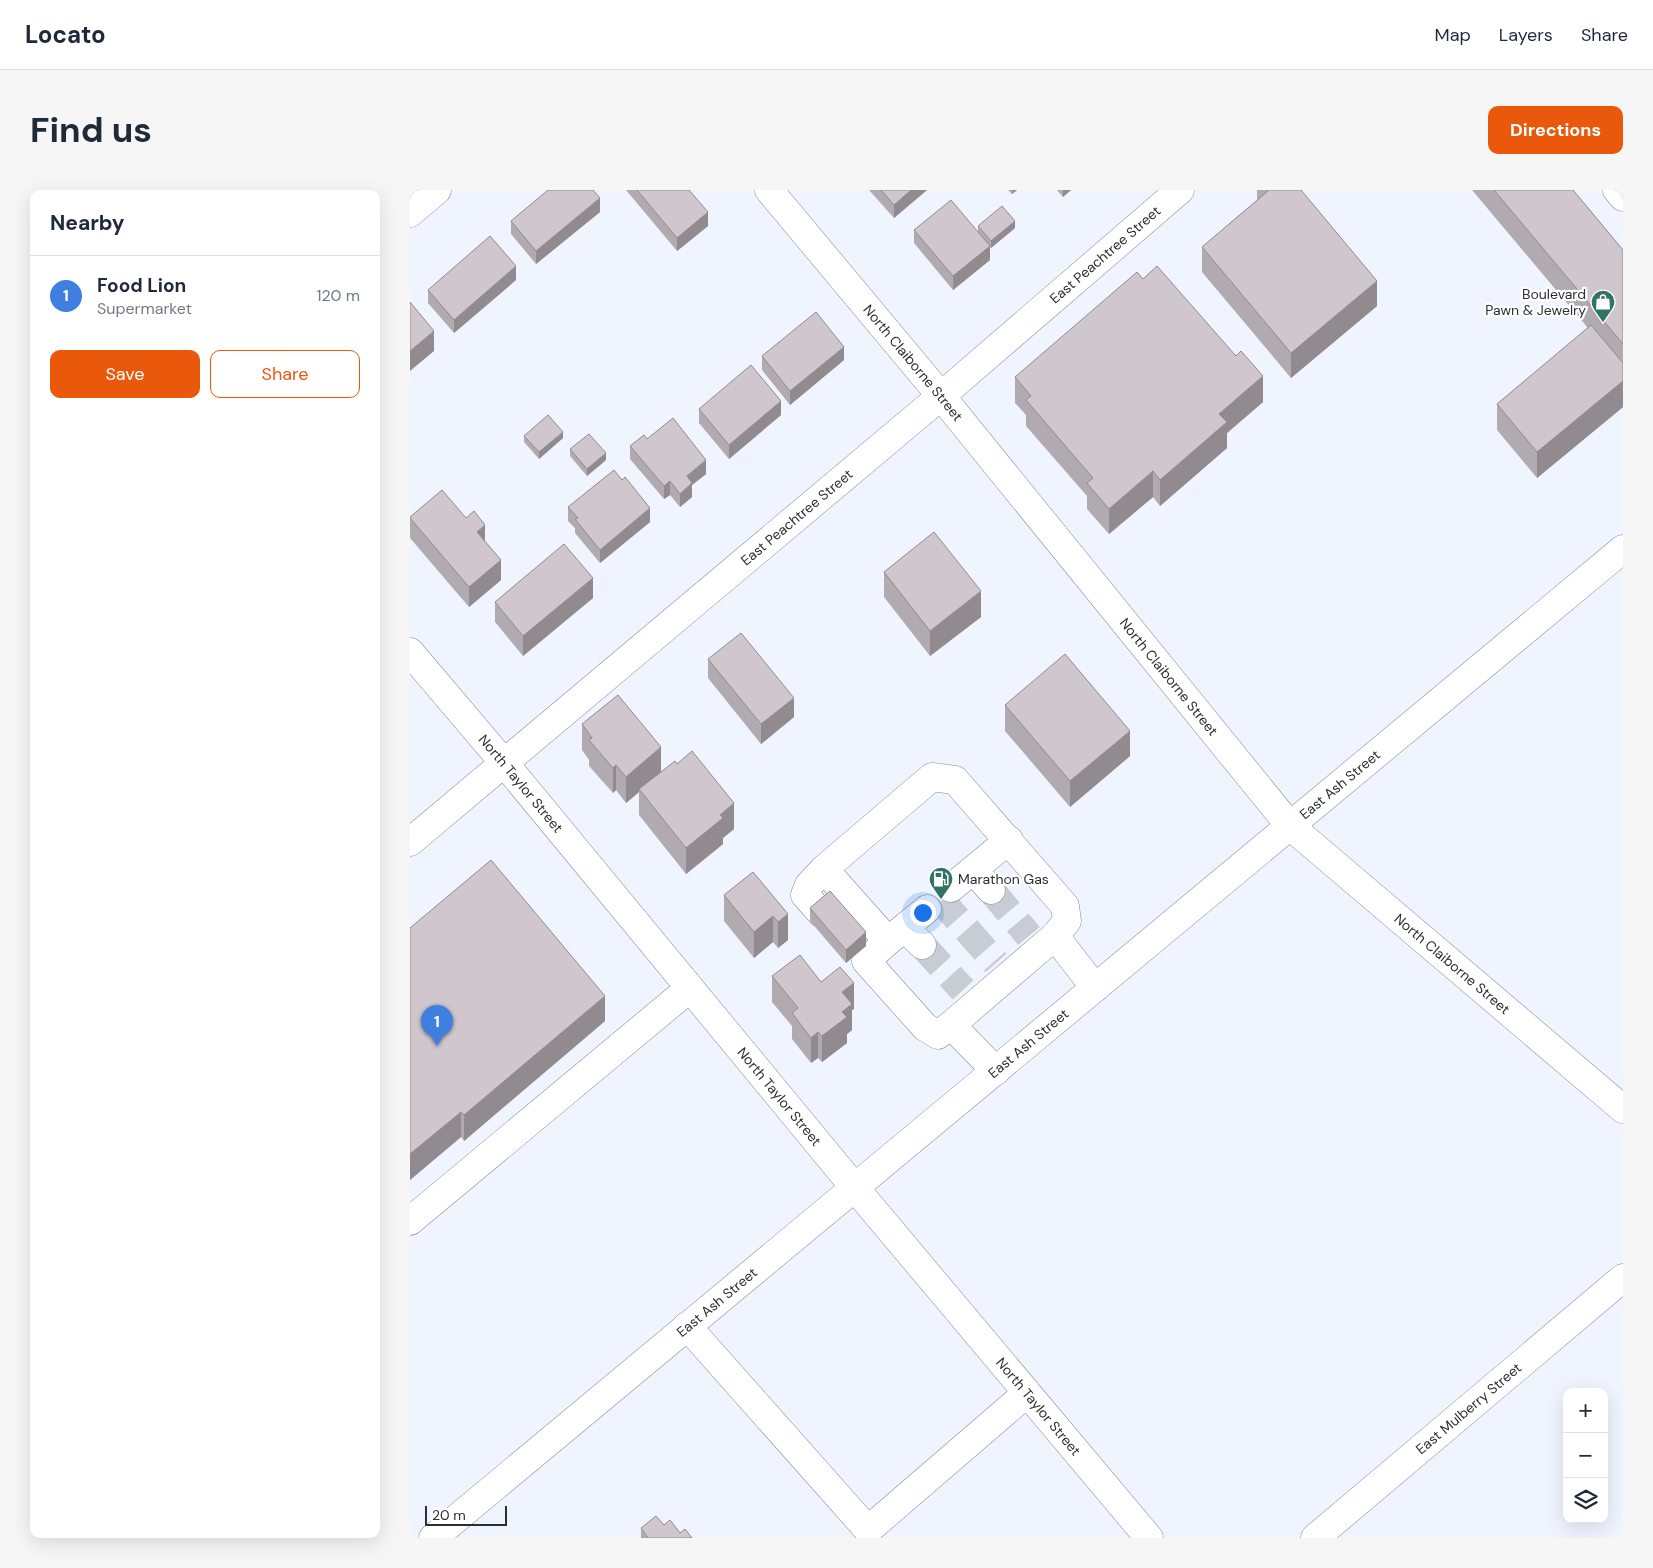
<!DOCTYPE html>
<meta charset="utf-8">
<style>
:root{--surface:#fff;--page:#f6f6f7;--text:#1f2937;--muted:#747a83;--line:#e0e1e3;--accent:#ea580c}
body{margin:0;font-family:"DM Sans",sans-serif;background:var(--page);color:var(--text)}
.controls{position:absolute;right:15px;bottom:15px;display:grid;overflow:hidden;border-radius:10px;box-shadow:0 5px 20px #0002}
.controls button{width:45px;height:45px;display:grid;place-items:center;padding:0;border:0;border-bottom:1px solid var(--line);background:var(--surface);color:var(--text);font:25px sans-serif}
.scale{position:absolute;left:15px;bottom:12px;width:82px;box-sizing:border-box;padding-left:5px;border:2px solid #2c2e31;border-top:0;font-size:14px;line-height:18px;white-space:nowrap;color:#2c2e31;-webkit-text-stroke:4px #fff;paint-order:stroke}
.you{position:absolute;left:512px;top:722px;width:18px;height:18px;margin:-12px;border:4px solid #fff;border-radius:50%;background:#1a73e8;box-shadow:0 0 0 8px #1a73e833}
.badge{display:grid;place-items:center;width:32px;height:32px;border-radius:50%;background:var(--accent);color:#fff;font-size:16px;font-weight:700}
.pin{position:absolute;translate:-50% -41px;filter:drop-shadow(0 1px 2px #0008)}
.pin::after{content:'';position:absolute;top:26px;width:18px;height:15px;background:inherit;clip-path:polygon(0 0,100% 0,50% 100%)}
.list{margin:0;padding:0;list-style:none}
h2{display:flex;justify-content:space-between;align-items:center;height:65px;margin:0;padding:0 20px;font-size:21px}
h2 small{font-size:16px;font-weight:400;color:var(--muted)}
.list li{display:grid;grid-template-columns:32px 1fr auto;gap:15px;align-items:center;box-sizing:border-box;height:80px;padding:0 20px;border-top:1px solid var(--line)}
.list b{display:block;font-size:19px;white-space:nowrap}
.list p{margin:0;font-size:16px;white-space:nowrap;color:var(--muted)}
.list em{font-size:16px;font-style:normal;color:var(--muted)}
.actions{display:flex;gap:10px;padding:15px 20px}
.actions a{flex:1;padding:11px 0;border:1px solid var(--accent);border-radius:10px;text-align:center;font-size:18px;color:var(--accent)}
.actions .main{background:var(--accent);color:#fff}
.icon{flex:none;width:28px;height:28px;fill:none;stroke:currentColor;stroke-width:2;stroke-linecap:round;stroke-linejoin:round}
.map{position:relative;flex:none;width:1213px;height:1348px;overflow:hidden;border-radius:10px}
header{display:flex;align-items:center;gap:30px;box-sizing:border-box;height:70px;padding:0 25px;background:var(--surface);border-bottom:1px solid var(--line)}
header strong{font-size:24px}
nav{display:flex;gap:28px;margin-inline-start:auto;font-size:18px}
.intro{display:flex;align-items:center;justify-content:space-between;box-sizing:border-box;height:120px;padding:0 30px}
h1{margin:0;font-size:35px}
.button{padding:12px 22px;border-radius:10px;background:var(--accent);color:#fff;font-size:18px;font-weight:700}
main{display:flex;gap:30px;padding:0 30px}
aside{flex:1;background:var(--surface);border-radius:10px;box-shadow:0 5px 20px #0002}
.map>svg:first-child{display:block}
</style>
<header>
<strong>Locato</strong>
<nav><a>Map</a><a>Layers</a><a>Share</a></nav>
</header>
<div class="intro"><h1>Find us</h1><a class="button">Directions</a></div>
<main>
<aside>
<h2>Nearby<small></small></h2>
<ul class="list">
<li><span class="badge" style="background:#3f7fe0">1</span><div><b>Food Lion</b><p>Supermarket</p></div><em>120 m</em></li>
</ul>
<div class="actions"><a class="main">Save</a><a>Share</a></div>
</aside>
<div class="map">
<svg width="1213" height="1348" viewBox="0 0 1213 1348">
<rect width="100%" height="100%" fill="#eff4fe"/>
<g fill="none" stroke-linecap="round" stroke-linejoin="round">
<path stroke="#c8ccd5" stroke-width="28" stroke-dasharray="28 14" stroke-linecap="butt" d="M581,700L619,746
M529,708L586,773
M512,755L553,800"/>
<defs>
<g id="minor">
<path id="s1" d="M359,0L531,206L880,636L1213,919"/>
<path d="M1207,0L1213,7"/>
<path d="M0,23L27,0"/>
<path id="s2" d="M0,462L95,574L445,998L739,1348"/>
<path id="s3" d="M0,652L531,206L770,0"/>
<path d="M563,680L581,700"/>
<path d="M541,698L599,650"/>
<path d="M411,723L395,705L399,695L414,679"/>
<path d="M495,738L512,755"/>
<path d="M478,751L517,719"/>
<path d="M541,835L528,845L515,837L456,771L478,751L414,679L522,587L545,590L655,716L657,731L645,746"/>
<path d="M586,881L541,835L645,746L685,798"/>
<path d="M0,1031L280,798"/>
<path d="M277,1136L458,1340L617,1203"/>
<path id="s4" d="M905,1348L1213,1088"/>
</g>
<g id="major">
<path id="s5" d="M23,1348L1213,359"/>
</g>
</defs>
<use href="#minor" stroke="#888c95" stroke-width="29"/>
<use href="#major" stroke="#888c95" stroke-width="29"/>
<use href="#minor" stroke="#fff" stroke-width="28"/>
<use href="#major" stroke="#fff" stroke-width="28"/>
</g>
<path fill="#b2aab1" d="M216,0H279L298,36L267,61Z
M459,0H517L484,28Z
M598,0H607L602,4Z
M647,0H661L653,7Z
M847,0H891L967,116L881,188L792,82V57L847,10Z
M1062,0H1163L1213,60V217L1127,288L1087,240V214L1178,138Z
M190,22L126,74L101,44V31Z
M568,36L605,38L581,58L580,57V70L543,100L504,53V40L568,42Z
M733,89L853,212L817,243V258L750,316L743,307L699,344L677,319V306L616,236V225L605,213V187Z
M106,90L44,143L18,113V100Z
M352,166L434,170L380,215L352,180Z
M289,219L371,225L319,269L289,233Z
M114,246L153,248L129,269L114,252Z
M237,249L296,284L282,295V307L270,317L260,305L254,309L220,269V256Z
M160,259L196,270L177,286L160,266Z
M212,290L240,332L190,373L165,343V338L158,331V317Z
M0,327L75,352L91,390L59,417L0,348Z
M474,382L571,427L520,466L474,407Z
M183,408L113,466L85,432V412Z
M298,469L384,527L351,554L298,488Z
M595,515L720,566L660,617L595,541Z
M172,534L251,581L324,639L313,648V654L276,684L229,625V602L216,613L206,600L203,603L179,576V570L172,560Z
M314,705L378,724V750L368,758L363,752L344,768L314,731Z
M400,718L456,756L436,773L400,731Z
M0,738L195,831L54,951L51,947L0,990Z
M362,786L411,792L444,819L442,820V840L437,844V853L412,872L408,868L401,873L382,849V836L362,812Z
M254,1335L270,1343L282,1348H231V1338Z"/>
<path fill="#918b90" d="M501,0H517L484,28V15Z
M602,0H607L602,4Z
M653,0H661L653,7Z
M190,8V22L126,74V61Z
M298,22V36L267,61V48Z
M605,31V38L581,58V51Z
M580,56V70L543,100V86Z
M106,76V90L44,143V130Z
M967,91V116L881,188V163Z
M24,141V161L0,181V161Z
M434,157V170L380,215V201Z
M853,186V212L817,243V258L750,316V290L809,224Z
M1213,191V217L1127,288V262Z
M371,211V225L319,269V255Z
M153,242V248L129,269V262Z
M196,263V270L177,286V279Z
M296,270V284L282,295V307L270,317V304L277,286Z
M743,281V307L699,344V319Z
M260,291V305L254,309V296Z
M240,318V332L190,373V360Z
M75,335V355L67,342Z
M91,370V390L59,417V397Z
M183,388V408L113,466V446Z
M571,401V427L520,466V441Z
M384,508V527L351,554V534Z
M720,541V566L660,617V591Z
M251,557V583L229,599V602L216,613V587Z
M206,575V600L203,603V578Z
M324,613V639L313,648V654L276,684V658L310,625Z
M378,724V750L368,758V732Z
M363,726V752L344,768V742Z
M456,742V756L436,773V760Z
M444,793V819L442,820V840L437,844V853L412,872V846L432,802Z
M195,806V831L54,951V925Z
M408,842V868L401,873V848Z
M51,922V947L0,990V964Z"/>
<path fill="#cfc6ce" stroke="#918b90" d="M138,0H183L190,8L126,61L101,31Z
M227,0H279L298,22L267,48Z
M471,0H501L484,15Z
M858,0H891L967,91L881,163L792,57L858,1Z
M1084,0H1163L1213,60V154Z
M541,10L580,56L543,86L504,40Z
M592,16L605,31L581,51L568,36Z
M80,46L106,76L44,130L18,100Z
M747,76L826,166L831,161L853,186L809,224L817,232L750,290L743,281L699,319L677,293L683,288L616,210L621,206L605,187L727,82L733,89Z
M0,112L24,141L0,161Z
M406,122L434,157L380,201L352,166Z
M1181,135L1213,173V191L1127,262L1087,214Z
M341,175L371,211L319,255L289,219Z
M138,225L153,242L129,262L114,246Z
M263,228L296,270L277,286L282,293L270,304L260,291L254,296L220,256L234,245L237,249Z
M179,244L196,263L177,279L160,259Z
M204,280L212,290L215,287L240,318L190,360L165,329L168,328L158,317Z
M32,300L56,328L64,321L75,335L67,342L91,370L59,397L0,328V327Z
M524,342L571,401L520,441L474,382Z
M154,354L183,388L113,446L85,412Z
M331,443L384,508L351,534L298,469Z
M655,464L720,541L660,591L595,515Z
M208,505L251,557L216,587L206,575L203,578L179,550L182,548L172,534Z
M282,561L324,613L310,625L313,628L276,658L229,599L265,571L267,574Z
M81,670L195,806L54,925L51,922L0,964V738Z
M343,682L378,724L368,732L363,726L344,742L314,705Z
M420,701L456,742L436,760L400,718Z
M390,765L411,792L430,777L444,793L432,802L442,814L432,822L437,827L412,846L408,842L401,848L382,823L388,818L362,786Z
M246,1326L254,1335L260,1330L270,1343L275,1339L282,1348H238L231,1338Z"/>
<defs>
<symbol id="shop-pin" viewBox="-11 -11 22 30"><path d="M0 17L-7.5 6A9.5 9.5 0 1 1 7.5 6Z" fill="#317466" stroke="#fff"/><path d="M-5-2.5h2.3a2.7 3.5 0 0 1 5.4 0H5L5.5 6h-11ZM-1.5-2.5h3a1.5 2.3 0 0 0-3 0Z" fill="#fff"/></symbol>
<symbol id="fuel-pin" viewBox="-11 -11 22 30"><path d="M0 17L-7.5 6A9.5 9.5 0 1 1 7.5 6Z" fill="#317466" stroke="#fff"/><path d="M-5.5-6h7V0h2V4h1.3V-2.5L3-4.5l.8-.8L6-3V5H2.5V1h-1V6h-7ZM-4.2-4.7v3.2H.2V-4.7Z" fill="#fff"/></symbol>
</defs>
<g fill-rule="evenodd">
<use href="#shop-pin" x="1179" y="98" width="28" height="38"/>
<use href="#fuel-pin" x="517" y="675" width="28" height="38"/>
</g>
<g text-anchor="middle" dominant-baseline="central" stroke-width="4.5" stroke-linejoin="round" paint-order="stroke">
<g font-size="14" fill="#2c2e31" stroke="#fff">
<text stroke="none"><textPath href="#s3" startOffset="910">East Peachtree Street</textPath></text>
<text stroke="none"><textPath href="#s1" startOffset="225">North Claiborne Street</textPath></text>
<text stroke="none"><textPath href="#s3" startOffset="505">East Peachtree Street</textPath></text>
<text stroke="none"><textPath href="#s1" startOffset="630">North Claiborne Street</textPath></text>
<text stroke="none"><textPath href="#s2" startOffset="172">North Taylor Street</textPath></text>
<text stroke="none"><textPath href="#s5" startOffset="1179">East Ash Street</textPath></text>
<text stroke="none"><textPath href="#s1" startOffset="1035">North Claiborne Street</textPath></text>
<text stroke="none"><textPath href="#s5" startOffset="774">East Ash Street</textPath></text>
<text stroke="none"><textPath href="#s2" startOffset="578">North Taylor Street</textPath></text>
<text stroke="none"><textPath href="#s5" startOffset="369">East Ash Street</textPath></text>
<text stroke="none"><textPath href="#s2" startOffset="982">North Taylor Street</textPath></text>
<text stroke="none"><textPath href="#s4" startOffset="201">East Mulberry Street</textPath></text>
</g>
<g font-size="14" fill="#2c2e31" stroke="#fff" text-anchor="end">
<text x="1176" y="104">Boulevard<tspan x="1176" dy="16">Pawn &amp; Jewelry</tspan></text>
<text x="548" y="689" text-anchor="start">Marathon Gas</text>
</g>
</g>
</svg>
<div class="controls">
<button>+</button>
<button>−</button>
<button><svg class="icon" aria-label="layers" viewBox="0 0 24 24"><path d="M12 4l9 5-9 5-9-5zM3 14l9 5 9-5"/></svg></button>
</div>
<div class="scale">20 m</div>
<div class="you"></div>
<div class="pin badge" style="left:27px;top:856px;background:#3f7fe0">1</div>
</div>
</main>
